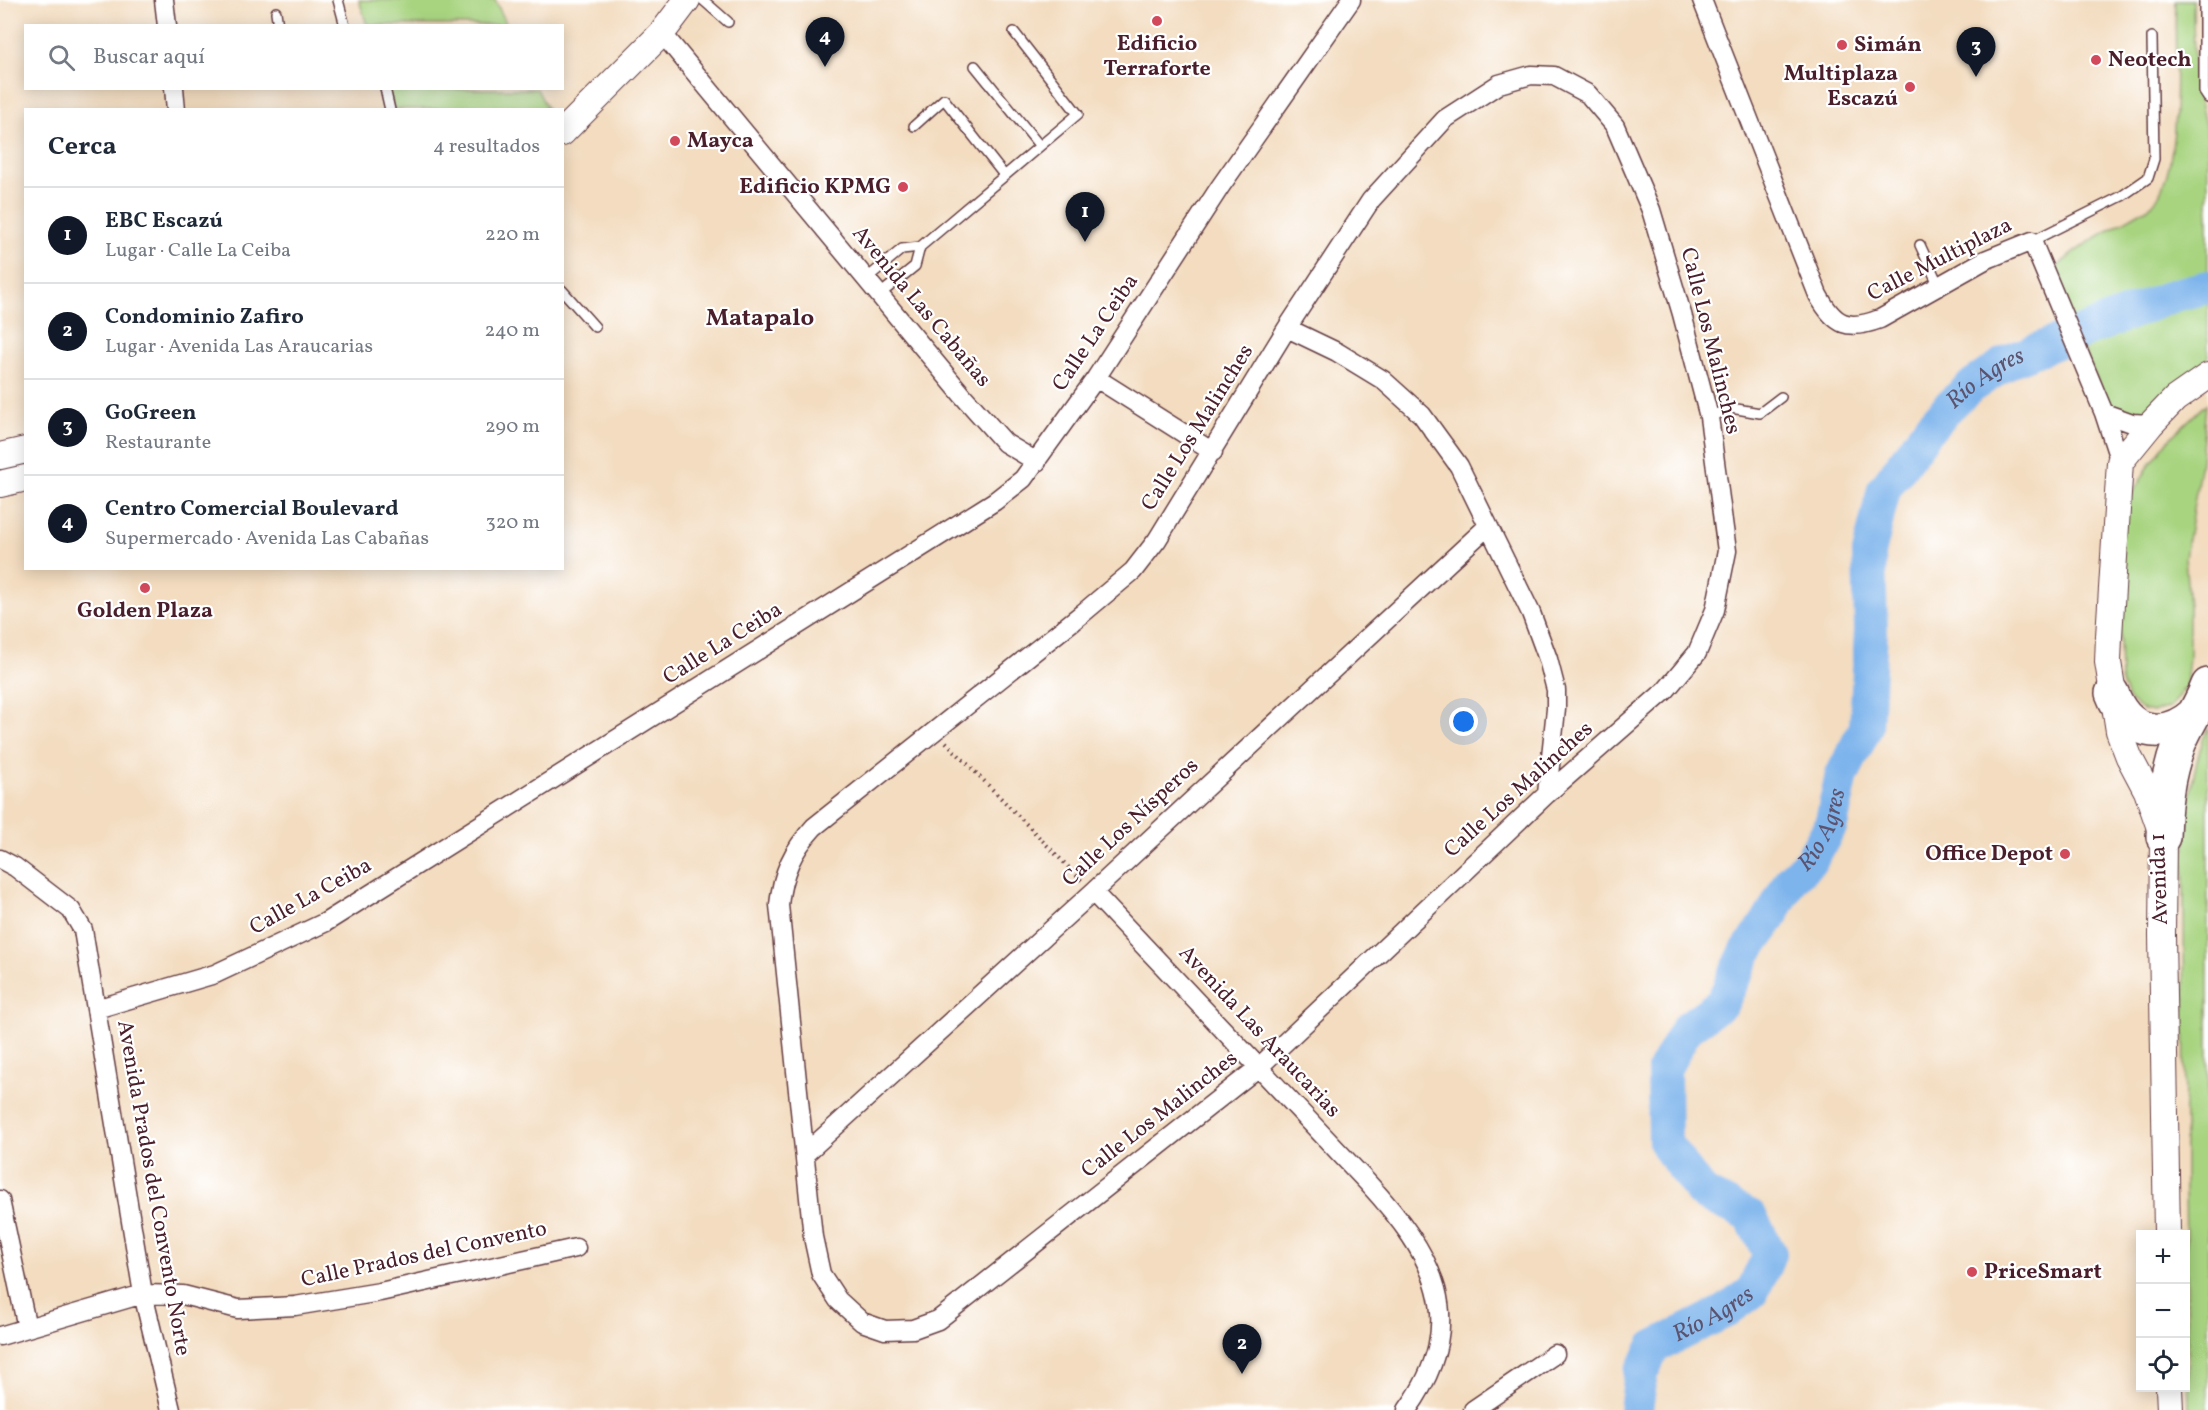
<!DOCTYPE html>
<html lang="es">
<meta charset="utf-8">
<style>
:root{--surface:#fff;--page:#f6f6f7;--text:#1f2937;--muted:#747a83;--line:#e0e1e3;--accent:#111827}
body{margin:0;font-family:Vollkorn,serif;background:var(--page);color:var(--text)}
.controls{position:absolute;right:18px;bottom:18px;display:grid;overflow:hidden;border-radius:0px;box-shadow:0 3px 15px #0003}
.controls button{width:54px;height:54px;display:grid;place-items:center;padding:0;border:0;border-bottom:2px solid var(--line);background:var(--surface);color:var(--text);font:30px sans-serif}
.you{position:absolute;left:1464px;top:722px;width:21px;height:21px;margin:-15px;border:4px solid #fff;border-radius:50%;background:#1a73e8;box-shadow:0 0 0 9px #1a73e833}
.badge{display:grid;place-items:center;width:39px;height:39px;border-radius:50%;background:var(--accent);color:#fff;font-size:20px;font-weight:700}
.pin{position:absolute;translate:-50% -50px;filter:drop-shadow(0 2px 3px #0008)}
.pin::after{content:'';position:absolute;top:32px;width:21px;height:18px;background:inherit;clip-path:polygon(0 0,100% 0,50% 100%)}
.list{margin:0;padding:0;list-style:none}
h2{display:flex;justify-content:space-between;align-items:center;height:78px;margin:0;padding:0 24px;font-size:26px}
h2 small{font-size:20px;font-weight:400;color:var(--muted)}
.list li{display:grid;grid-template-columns:39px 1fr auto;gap:18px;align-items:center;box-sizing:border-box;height:96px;padding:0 24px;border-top:2px solid var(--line)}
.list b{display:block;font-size:22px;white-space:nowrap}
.list p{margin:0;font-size:20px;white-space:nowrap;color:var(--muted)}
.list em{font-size:20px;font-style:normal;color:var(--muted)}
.icon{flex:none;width:33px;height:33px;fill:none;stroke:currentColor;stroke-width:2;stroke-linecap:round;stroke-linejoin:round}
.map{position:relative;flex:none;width:2208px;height:1410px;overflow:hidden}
.search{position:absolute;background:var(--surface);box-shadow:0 3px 15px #0003;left:24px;top:24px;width:540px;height:66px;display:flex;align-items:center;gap:15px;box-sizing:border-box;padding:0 21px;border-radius:0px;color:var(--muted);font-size:22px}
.panel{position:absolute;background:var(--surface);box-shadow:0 3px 15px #0003;left:24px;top:108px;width:540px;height:462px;border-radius:0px}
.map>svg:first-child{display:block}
</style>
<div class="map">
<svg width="2208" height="1410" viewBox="0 0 2208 1410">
<rect width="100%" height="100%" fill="#fff"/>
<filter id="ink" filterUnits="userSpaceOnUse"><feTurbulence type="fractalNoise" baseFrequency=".0167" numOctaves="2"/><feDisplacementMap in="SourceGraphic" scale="12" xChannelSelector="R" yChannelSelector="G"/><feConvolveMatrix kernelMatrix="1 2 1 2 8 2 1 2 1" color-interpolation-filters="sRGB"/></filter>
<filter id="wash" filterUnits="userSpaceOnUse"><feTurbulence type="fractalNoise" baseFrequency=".008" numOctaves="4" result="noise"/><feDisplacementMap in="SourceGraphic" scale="24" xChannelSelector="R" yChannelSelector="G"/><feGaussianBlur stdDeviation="1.35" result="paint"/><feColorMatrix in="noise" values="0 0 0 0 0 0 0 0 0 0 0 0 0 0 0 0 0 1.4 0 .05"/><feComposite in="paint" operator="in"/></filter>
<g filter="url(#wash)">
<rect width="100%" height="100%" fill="#f3dcbf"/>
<path fill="#a8d480" stroke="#797a56" stroke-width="1.5" d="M359,0H495L507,25H367Z
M2176,0H2193L2194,79L2208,137V368L2139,423L2109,407L2051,275C2070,248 2123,223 2152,205C2185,168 2173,51 2176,0Z
M387,89H537L547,109H394Z
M2206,404L2201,461L2185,558L2189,607V657L2186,686L2170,707L2153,712L2142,710L2128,699L2121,679L2118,542L2131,496L2150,464L2171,437Z
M2208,726V1410H2189L2185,1189L2184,864C2186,817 2191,770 2208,726Z"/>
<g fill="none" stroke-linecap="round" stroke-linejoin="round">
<path stroke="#7db4ec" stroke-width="34" id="s1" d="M1636,1410L1641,1373L1654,1347L1726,1311L1752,1292L1770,1254L1750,1216L1702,1193L1665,1143L1664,1069L1687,1028L1722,1003L1746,952L1770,918L1791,879L1811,860L1831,825L1842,775L1866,727L1871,630L1869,553L1884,489L1927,431L1951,404L1973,385L2009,361L2175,295L2208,287"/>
</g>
</g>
<g filter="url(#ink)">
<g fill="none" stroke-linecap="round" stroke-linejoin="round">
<defs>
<path id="lane" d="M338,0L345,26
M703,0L728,22
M2204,0V92L2208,98
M276,12L278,26
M975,66L1039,145
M385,88L390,110
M914,126L944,99L1004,175
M2032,241L2122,196L2148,178L2154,159L2152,37
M1920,245L1939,286
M866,279L902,249L920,247L1078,114L1014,32
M562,290L595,327
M879,295L915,266L920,247
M1709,417L1731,408L1760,413L1781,397"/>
<path id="street" d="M164,0L167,26
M1702,0L1818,295C1835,326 1848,331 1880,319L1985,260L2032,241L2104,413L2120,462
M662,33L964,397L1005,443L1037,462
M1531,75L1554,76L1588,94L1615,126L1651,210L1682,314L1709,417L1727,551L1715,610L1697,653L1666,690L1547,794L1259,1067L938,1320L913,1329L885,1330L862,1322L838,1300L821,1274L813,1237L779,905C782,873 793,850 814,827L1083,613L1133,571L1157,540L1287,328L1371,200L1445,119L1499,84Z
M174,88L176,110
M1287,328L1337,352L1383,380L1422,415L1459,466L1531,613L1548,659L1556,690V709L1547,794
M1096,378L1213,452
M2104,413L2132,423L2151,424
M0,859L15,867L71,910L83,930L96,1009L215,974L326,922L995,501L1023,479L1096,378L1220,187L1351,0
M1093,892L1367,1182C1433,1254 1472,1320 1407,1410
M96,1009L143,1294L171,1410
M805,1154L1093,892L1488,526
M0,1200L27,1328
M0,1336L143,1294L183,1295L238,1309L295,1306L380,1292L576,1248
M1473,1410L1555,1354"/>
<path id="secondary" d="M562,133L662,33L687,0
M0,456L26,450
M0,484L26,478
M2167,1234L2162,935L2163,837L2147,791L2129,757L2119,731L2108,662L2109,636L2120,462L2151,424L2175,399L2208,376
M2169,1388L2170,1410"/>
<path id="highway" d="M2112,693C2127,733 2162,742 2194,714
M2163,837C2164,805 2167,775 2179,744C2187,724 2200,706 2208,685"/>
</defs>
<use href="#lane" stroke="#633b41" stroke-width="12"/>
<use href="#street" stroke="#633b41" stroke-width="21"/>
<use href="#secondary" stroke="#633b41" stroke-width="28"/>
<use href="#highway" stroke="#633b41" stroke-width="36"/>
<path stroke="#633b41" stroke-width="4" stroke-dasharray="1.5 4.5" stroke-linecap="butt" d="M946,742L1082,881"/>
<use href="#lane" stroke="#fff" stroke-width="9"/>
<use href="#street" stroke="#fff" stroke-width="18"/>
<use href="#secondary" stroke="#fff" stroke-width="26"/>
<use href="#highway" stroke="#fff" stroke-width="33"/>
</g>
</g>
<g fill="#d1495b" stroke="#fff" stroke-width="2">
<circle cx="1157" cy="21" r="6"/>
<circle cx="1842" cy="45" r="6"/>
<circle cx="2096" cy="60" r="6"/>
<circle cx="1910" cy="87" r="6"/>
<circle cx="675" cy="141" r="6"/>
<circle cx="903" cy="187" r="6"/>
<circle cx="145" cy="588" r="6"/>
<circle cx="2065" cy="854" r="6"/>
<circle cx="1972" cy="1272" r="6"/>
</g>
<g text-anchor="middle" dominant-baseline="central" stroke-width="4.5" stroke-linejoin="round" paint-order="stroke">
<g font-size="22" font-weight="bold" fill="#4a1f2b" stroke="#fff" text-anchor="start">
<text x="1157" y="44" text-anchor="middle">Edificio<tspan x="1157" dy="25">Terraforte</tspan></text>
<text x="1854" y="45">Simán</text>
<text x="2108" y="60">Neotech</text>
<text x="1898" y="74" text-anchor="end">Multiplaza<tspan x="1898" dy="25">Escazú</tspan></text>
<text x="687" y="141">Mayca</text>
<text x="891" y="187" text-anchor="end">Edificio KPMG</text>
<text x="145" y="611" text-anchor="middle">Golden Plaza</text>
<text x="2053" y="854" text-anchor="end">Office Depot</text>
<text x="1984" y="1272">PriceSmart</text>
</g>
<g font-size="22" fill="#4a1f2b" stroke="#fff">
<text transform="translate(1940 260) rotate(-27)">Calle Multiplaza</text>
<text transform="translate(921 307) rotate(50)">Avenida Las Cabañas</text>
<text transform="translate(1096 333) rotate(-56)">Calle La Ceiba</text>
<text transform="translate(1710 341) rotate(76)">Calle Los Malinches</text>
<text transform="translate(1198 428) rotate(-58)">Calle Los Malinches</text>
<text transform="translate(723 644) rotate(-32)">Calle La Ceiba</text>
<text transform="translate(1519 790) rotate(-42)">Calle Los Malinches</text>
<text transform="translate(1131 823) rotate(-43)">Calle Los Nísperos</text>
<text transform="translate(2160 879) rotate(-92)">Avenida 1</text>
<text transform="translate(311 897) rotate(-29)">Calle La Ceiba</text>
<text transform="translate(1259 1032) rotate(47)">Avenida Las Araucarias</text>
<text transform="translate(1160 1115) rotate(-38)">Calle Los Malinches</text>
<text transform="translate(153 1188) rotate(80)">Avenida Prados del Convento Norte</text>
<text transform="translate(424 1255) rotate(-12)">Calle Prados del Convento</text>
</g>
<g font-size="24" font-weight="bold" fill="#4a1f2b" stroke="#fff">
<text x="760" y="319">Matapalo</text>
</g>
<g font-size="24" font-style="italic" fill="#5c536f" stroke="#fff">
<text stroke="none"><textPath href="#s1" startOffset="1250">Río Agres</textPath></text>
<text stroke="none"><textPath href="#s1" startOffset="746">Río Agres</textPath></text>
<text stroke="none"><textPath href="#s1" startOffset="134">Río Agres</textPath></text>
</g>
</g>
</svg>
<div class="controls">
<button>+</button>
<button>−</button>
<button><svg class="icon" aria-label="locate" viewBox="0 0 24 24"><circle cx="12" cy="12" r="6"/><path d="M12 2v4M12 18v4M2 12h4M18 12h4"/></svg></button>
</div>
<div class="you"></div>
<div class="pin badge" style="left:1085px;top:242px">1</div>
<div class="pin badge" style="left:1242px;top:1374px">2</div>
<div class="pin badge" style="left:1976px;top:77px">3</div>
<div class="pin badge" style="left:825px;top:67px">4</div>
<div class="search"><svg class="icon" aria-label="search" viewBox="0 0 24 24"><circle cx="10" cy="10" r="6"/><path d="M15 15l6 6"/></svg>Buscar aquí</div>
<section class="panel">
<h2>Cerca<small>4 resultados</small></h2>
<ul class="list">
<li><span class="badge">1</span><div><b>EBC Escazú</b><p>Lugar · Calle La Ceiba</p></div><em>220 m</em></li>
<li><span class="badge">2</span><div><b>Condominio Zafiro</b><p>Lugar · Avenida Las Araucarias</p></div><em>240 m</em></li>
<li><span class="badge">3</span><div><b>GoGreen</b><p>Restaurante</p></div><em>290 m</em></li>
<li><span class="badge">4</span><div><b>Centro Comercial Boulevard</b><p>Supermercado · Avenida Las Cabañas</p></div><em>320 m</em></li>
</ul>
</section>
</div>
